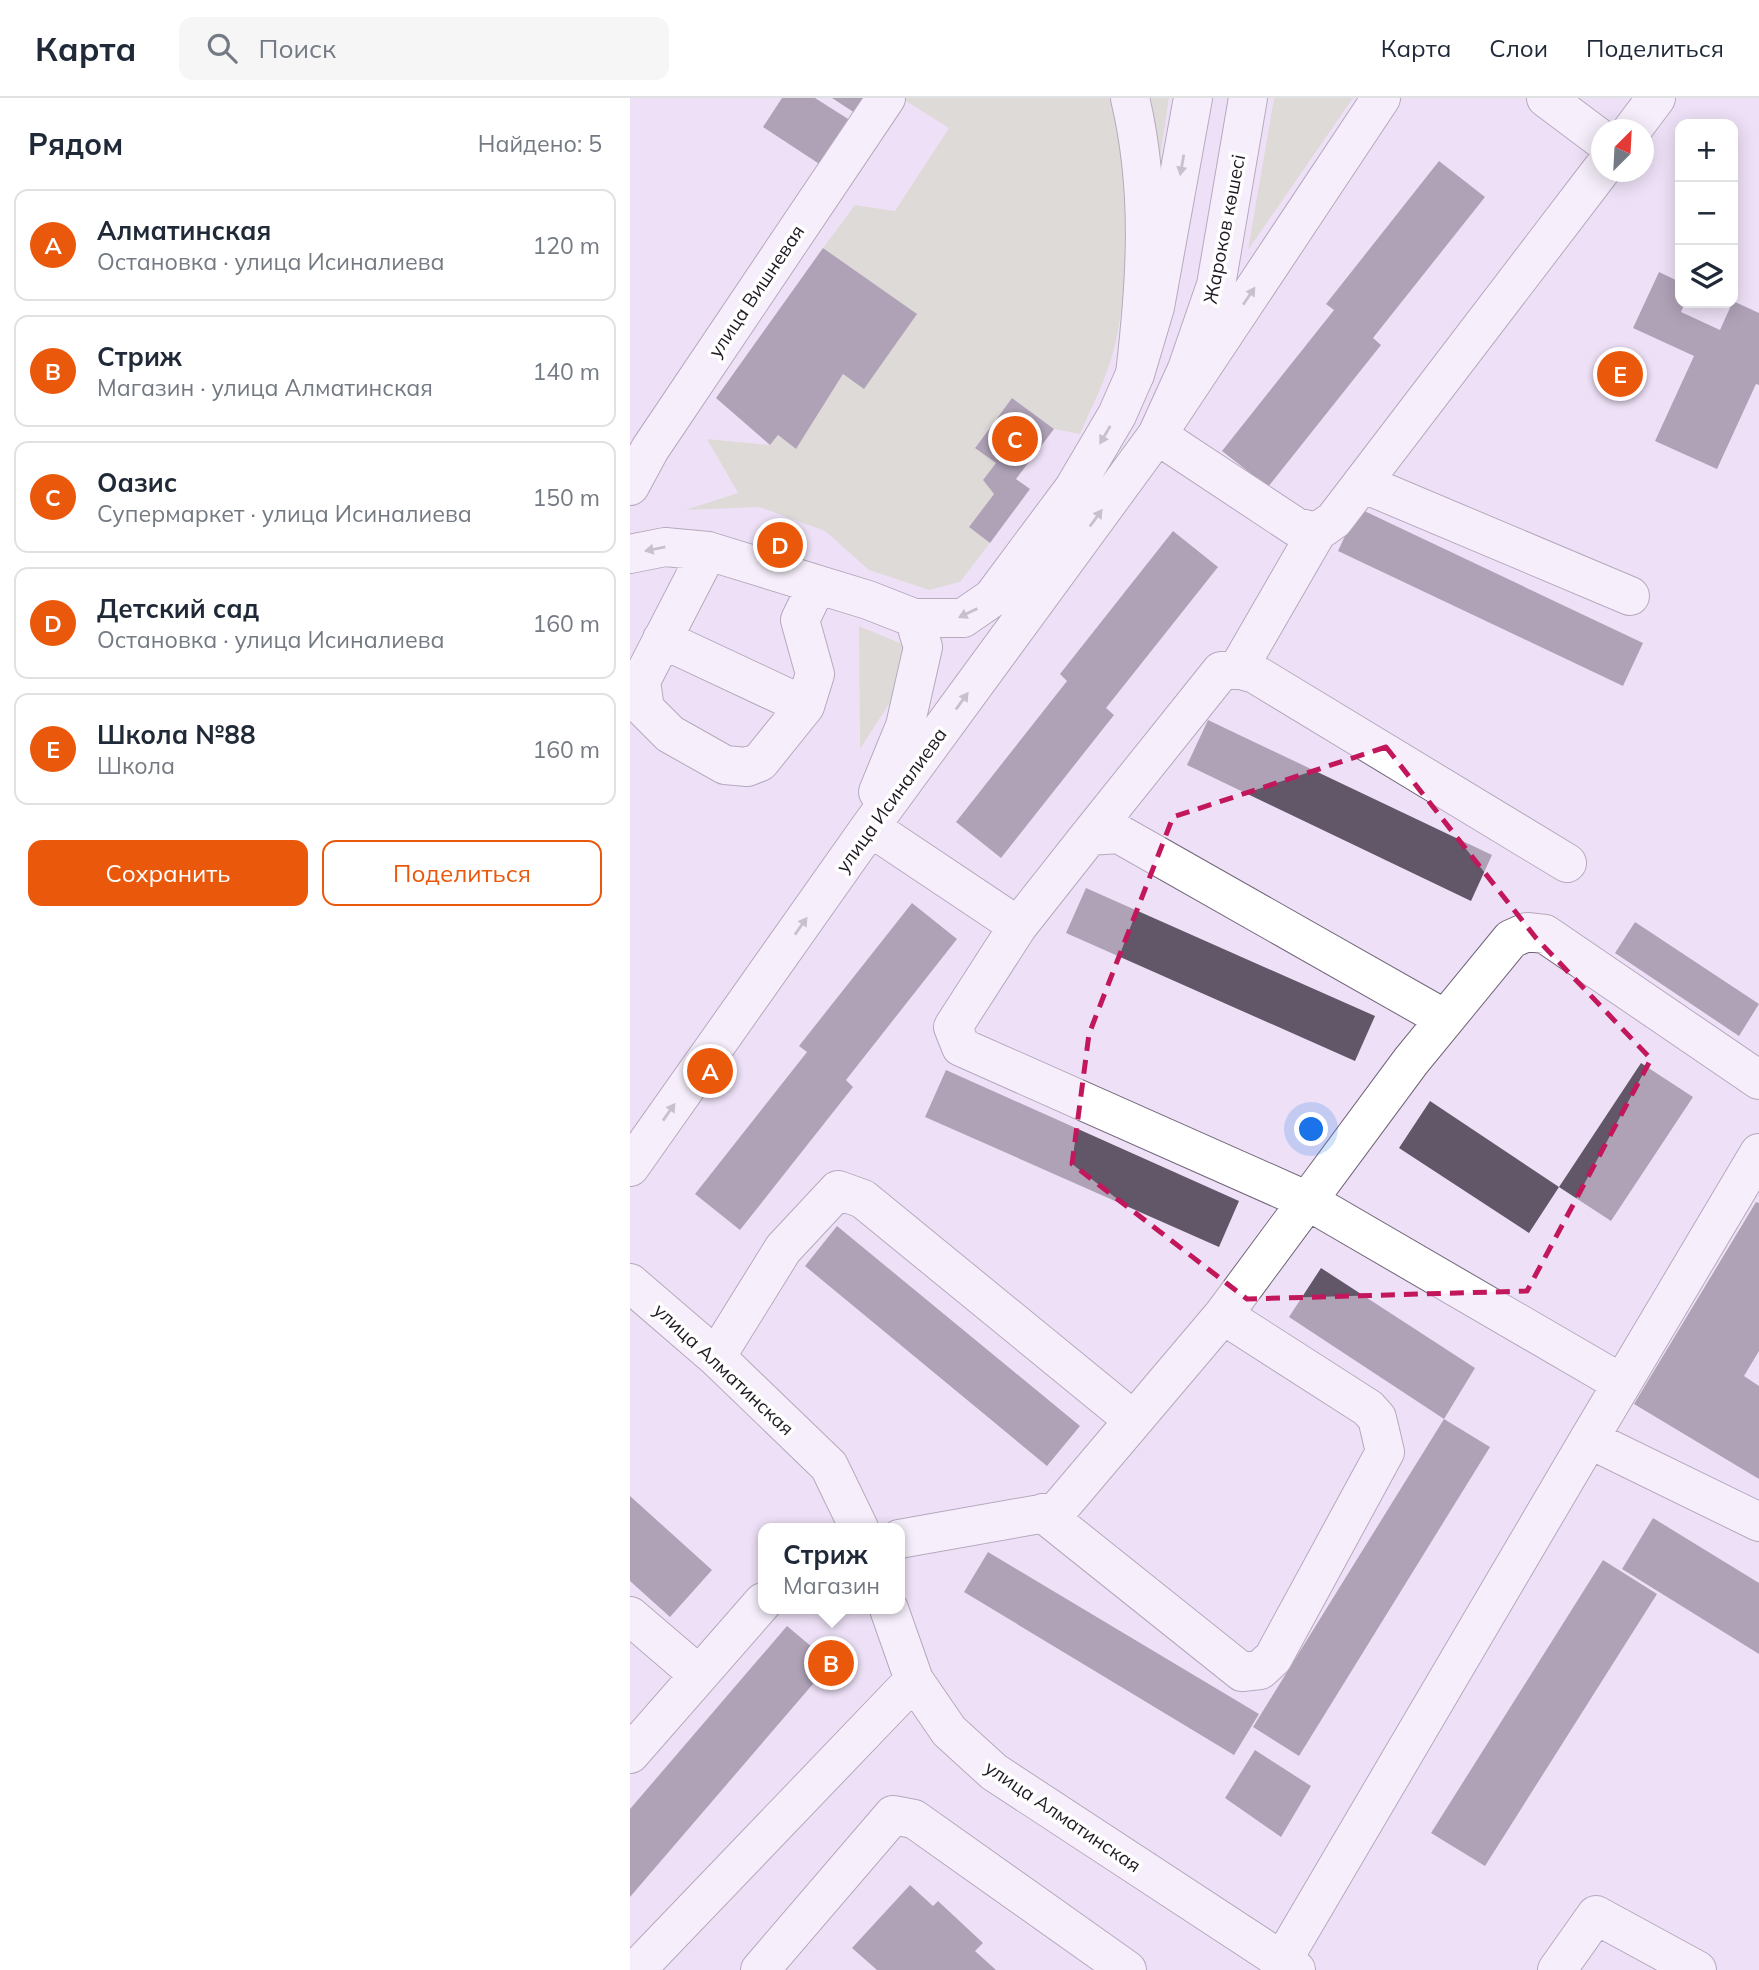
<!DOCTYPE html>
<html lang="ru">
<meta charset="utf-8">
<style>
:root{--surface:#fff;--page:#f6f6f7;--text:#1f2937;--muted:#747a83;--line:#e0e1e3;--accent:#ea580c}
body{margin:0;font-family:Mulish,sans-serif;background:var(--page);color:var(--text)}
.controls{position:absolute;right:21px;top:21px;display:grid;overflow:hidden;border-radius:14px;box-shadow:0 4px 18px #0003}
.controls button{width:63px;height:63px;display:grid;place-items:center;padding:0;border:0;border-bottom:2px solid var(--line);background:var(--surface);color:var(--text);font:35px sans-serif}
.compass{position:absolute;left:961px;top:21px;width:63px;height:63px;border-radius:50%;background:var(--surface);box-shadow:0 4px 18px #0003;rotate:24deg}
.you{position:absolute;left:682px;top:1032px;width:24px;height:24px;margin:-18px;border:5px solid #fff;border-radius:50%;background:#1a73e8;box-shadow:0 0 0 10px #1a73e833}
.badge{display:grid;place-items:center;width:46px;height:46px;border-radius:50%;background:var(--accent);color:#fff;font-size:23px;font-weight:700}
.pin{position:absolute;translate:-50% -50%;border:4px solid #fff;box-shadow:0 2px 7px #0006}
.popup{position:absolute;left:128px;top:1425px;width:147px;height:91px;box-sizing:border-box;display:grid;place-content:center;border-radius:14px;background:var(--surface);filter:drop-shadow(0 2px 5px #0005);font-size:23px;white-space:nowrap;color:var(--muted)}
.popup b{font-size:26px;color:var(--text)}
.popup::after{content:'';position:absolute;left:50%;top:100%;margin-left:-14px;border:14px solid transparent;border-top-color:var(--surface)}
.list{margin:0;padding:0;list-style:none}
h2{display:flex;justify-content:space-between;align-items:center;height:91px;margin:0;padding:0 28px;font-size:30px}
h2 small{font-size:23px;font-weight:400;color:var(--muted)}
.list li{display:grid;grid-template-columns:46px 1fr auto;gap:21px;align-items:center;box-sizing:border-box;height:112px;margin:0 14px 14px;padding:0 14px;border:2px solid var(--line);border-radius:14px}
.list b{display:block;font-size:26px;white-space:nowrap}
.list p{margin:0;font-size:23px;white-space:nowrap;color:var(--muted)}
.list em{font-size:23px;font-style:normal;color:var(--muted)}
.actions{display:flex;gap:14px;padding:21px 28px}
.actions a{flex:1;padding:16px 0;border:2px solid var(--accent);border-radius:14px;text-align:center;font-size:24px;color:var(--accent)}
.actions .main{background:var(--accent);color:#fff}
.icon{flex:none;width:38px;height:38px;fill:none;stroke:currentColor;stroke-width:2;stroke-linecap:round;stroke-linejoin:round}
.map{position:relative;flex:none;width:1129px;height:1872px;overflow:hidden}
header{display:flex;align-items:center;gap:42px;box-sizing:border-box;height:98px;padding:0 35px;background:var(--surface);border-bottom:2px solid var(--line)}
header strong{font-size:33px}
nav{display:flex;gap:38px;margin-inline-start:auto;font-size:24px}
.search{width:490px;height:63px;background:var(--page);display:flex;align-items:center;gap:18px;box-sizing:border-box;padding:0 24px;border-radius:14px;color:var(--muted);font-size:26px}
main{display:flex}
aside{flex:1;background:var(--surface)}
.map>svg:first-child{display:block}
</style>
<header>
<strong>Карта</strong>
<div class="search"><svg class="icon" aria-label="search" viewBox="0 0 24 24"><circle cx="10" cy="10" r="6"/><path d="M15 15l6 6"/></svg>Поиск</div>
<nav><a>Карта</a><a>Слои</a><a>Поделиться</a></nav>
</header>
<main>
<aside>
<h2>Рядом<small>Найдено: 5</small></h2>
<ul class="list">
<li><span class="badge">A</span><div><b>Алматинская</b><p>Остановка · улица Исиналиева</p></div><em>120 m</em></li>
<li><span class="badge">B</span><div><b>Стриж</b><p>Магазин · улица Алматинская</p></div><em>140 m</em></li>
<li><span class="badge">C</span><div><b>Оазис</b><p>Супермаркет · улица Исиналиева</p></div><em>150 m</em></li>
<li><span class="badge">D</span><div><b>Детский сад</b><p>Остановка · улица Исиналиева</p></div><em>160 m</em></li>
<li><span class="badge">E</span><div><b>Школа №88</b><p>Школа</p></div><em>160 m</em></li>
</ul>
<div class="actions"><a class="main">Сохранить</a><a>Поделиться</a></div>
</aside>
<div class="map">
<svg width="1129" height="1872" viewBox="0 0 1129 1872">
<rect width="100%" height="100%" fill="#eee1f7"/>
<path fill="#cbd0b1" d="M271,0H484C500,68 501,183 484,251C477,280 462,308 450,336L424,331L382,300L345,349L366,365L353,382L364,396L339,429L360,445L330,484L299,492L239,472L195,433L129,409L55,412L108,395L77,341L140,347L148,337L166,351L213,276L234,290L286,216L193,150L225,107L265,113L319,30Z
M521,0H539L530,61Z
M644,0H723L618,152Z
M229,528L272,546L281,572L230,651Z"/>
<path fill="#625669" d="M152,0H185L226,26L197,71L133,29Z
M202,0H239L228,17Z
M809,63L855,99L743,240L751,247L638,389L592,353L704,212L696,206Z
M193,150L287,216L234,291L213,276L166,351L148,337L140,347L86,300Z
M1029,174L1050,184V205H1055L1051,214L1090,232L1103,203L1129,215V287L1126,286L1087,371L1025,343L1064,258L1003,230Z
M382,300L424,331L386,381L400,391L360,445L339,429L364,396L353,382L366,365L345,350Z
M728,410L1013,545L993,588L708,453Z
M543,433L588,469L476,610L484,617L371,760L326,724L437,583L430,576Z
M578,622L862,757L841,803L557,667Z
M456,790L745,918L725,963L436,835Z
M282,805L327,841L216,982L223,989L110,1132L65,1096L177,954L169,948Z
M1005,824L1129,906L1109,938L985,855Z
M1011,965L1063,999L981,1123L929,1089Z
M316,972L609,1103L589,1149L295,1019Z
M800,1003L929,1089L899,1135L769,1050Z
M1126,1104L1129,1105V1253L1114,1278L1129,1288V1381L1004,1306Z
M207,1128L450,1328L417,1368L175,1168Z
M691,1170L845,1270L814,1321L659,1219Z
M814,1321L860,1349L669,1658L623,1629Z
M0,1398L82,1472L40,1519L0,1483Z
M1023,1420L1129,1485V1556L992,1471Z
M358,1454L629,1616L604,1657L334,1494Z
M973,1462L1027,1496L855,1768L801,1735Z
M157,1528L201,1565L0,1799V1711Z
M625,1652L681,1688L651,1739L595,1700Z
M280,1787L303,1808L308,1803L353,1845L345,1853L366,1872H247L222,1850Z"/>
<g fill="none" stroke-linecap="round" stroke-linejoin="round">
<defs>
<path id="minor" d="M916,0L972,42
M1002,32L1026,0
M527,337L666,429L687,434L704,422L972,71
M732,385L1000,498
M0,388L20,351L256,0
M78,453L11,583L15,611L40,636L95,667L117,669L130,664L175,608L185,576L170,522L187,487
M0,456L35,449L78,453L238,502L284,520H333L362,500L444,390L487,317L505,276L525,209L563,0
M32,541L175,608
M608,571L687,434
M248,694L275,628L293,549L284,520
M240,729L388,828L459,738L489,736L815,921
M459,738L591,573L608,571L625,576L937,765
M388,828L323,929L331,949L678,1103L991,1285
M1129,1055L959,1341L1129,1424
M0,1069L240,729L527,337L557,271L586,187L618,0
M0,1185L86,1259L199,1368L229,1430
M86,1259L153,1151L208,1092L233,1101L502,1321
M413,1415L612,1574L630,1572L643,1560L755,1354L747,1320L738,1310L593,1217
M269,1441L427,1413L593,1217L781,963L881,841L897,834L915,836L1129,982
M259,1511L284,1582L319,1633L364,1674L666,1872
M0,1518L69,1577
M0,1656L133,1504
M652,1863L959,1341
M6,1872L284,1582
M130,1872L263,1717L284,1721L497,1872
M927,1872L966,1817L1067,1872"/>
<path id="major" d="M500,0C522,92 516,183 505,276
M527,337L751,0"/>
</defs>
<use href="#minor" stroke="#706478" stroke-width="40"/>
<use href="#major" stroke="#706478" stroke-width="40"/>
<use href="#minor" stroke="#fff" stroke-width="38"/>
<use href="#major" stroke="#fff" stroke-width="38"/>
</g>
<defs><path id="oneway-solid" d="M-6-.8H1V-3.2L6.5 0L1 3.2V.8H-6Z" transform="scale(1.75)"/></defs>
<g fill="#9a989c">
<use href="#oneway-solid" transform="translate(552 67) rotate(100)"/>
<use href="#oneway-solid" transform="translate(619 198) rotate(-56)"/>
<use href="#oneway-solid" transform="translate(475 337) rotate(120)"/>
<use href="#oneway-solid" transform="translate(466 420) rotate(-54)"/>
<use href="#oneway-solid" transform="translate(25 451) rotate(169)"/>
<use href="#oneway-solid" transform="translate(338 515) rotate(154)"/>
<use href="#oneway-solid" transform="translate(332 603) rotate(-54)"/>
<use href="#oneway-solid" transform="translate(171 828) rotate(-55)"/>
<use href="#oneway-solid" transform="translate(39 1014) rotate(-55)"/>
</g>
<path d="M0 0H1129V1872H0ZM756,649L906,840L1021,961L897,1193L617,1201L442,1066L459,936L543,719Z" fill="#eee1f7" fill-opacity=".55" fill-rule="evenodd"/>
<path fill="none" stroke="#c2185b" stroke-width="5" stroke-dasharray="14 9" stroke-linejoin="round" d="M756,649L906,840L1021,961L897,1193L617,1201L442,1066L459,936L543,719Z"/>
<g text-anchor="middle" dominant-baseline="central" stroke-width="7" stroke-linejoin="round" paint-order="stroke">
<g font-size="19" fill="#1f1a22" stroke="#fff">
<text transform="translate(594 131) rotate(-79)">Жароков көшесі</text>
<text transform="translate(126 193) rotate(-56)">улица Вишневая</text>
<text transform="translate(261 702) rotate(-54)">улица Исиналиева</text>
<text transform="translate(94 1271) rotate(43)">улица Алматинская</text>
<text transform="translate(433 1718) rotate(34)">улица Алматинская</text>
</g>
</g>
</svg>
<div class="controls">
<button>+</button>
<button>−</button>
<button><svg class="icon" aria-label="layers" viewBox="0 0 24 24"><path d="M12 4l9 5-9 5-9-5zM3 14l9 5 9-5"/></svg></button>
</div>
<svg class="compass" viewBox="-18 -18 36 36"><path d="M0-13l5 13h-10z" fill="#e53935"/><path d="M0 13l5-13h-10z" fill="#747a83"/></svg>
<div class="you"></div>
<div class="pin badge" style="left:80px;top:973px">A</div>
<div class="pin badge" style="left:201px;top:1565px">B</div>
<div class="popup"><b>Стриж</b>Магазин</div>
<div class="pin badge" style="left:385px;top:341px">C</div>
<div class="pin badge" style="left:150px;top:447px">D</div>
<div class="pin badge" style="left:990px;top:276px">E</div>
</div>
</main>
